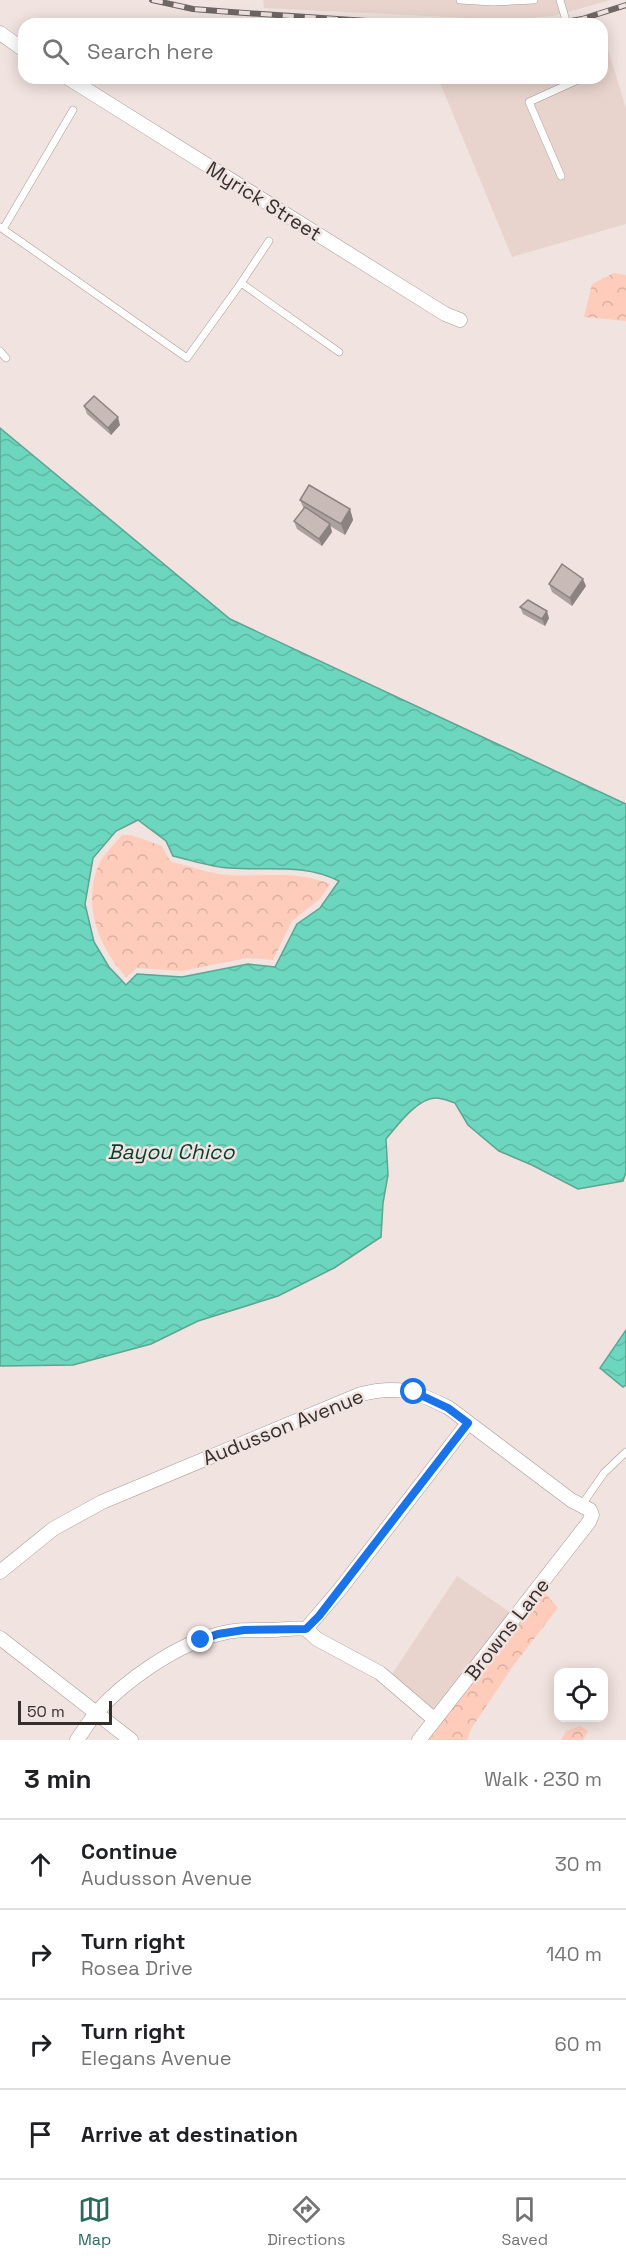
<!DOCTYPE html>
<meta charset="utf-8">
<style>
:root{--surface:#fff;--page:#f6f6f6;--text:#202124;--muted:#757577;--line:#e0e0e0;--accent:#296c5d}
body{margin:0;font-family:"Space Grotesk",sans-serif;background:var(--page);color:var(--text)}
.controls{position:absolute;right:18px;bottom:18px;display:grid;overflow:hidden;border-radius:12px;box-shadow:0 3px 15px #0003}
.controls button{width:54px;height:54px;display:grid;place-items:center;padding:0;border:0;border-bottom:2px solid var(--line);background:var(--surface);color:var(--text);font:30px sans-serif}
.scale{position:absolute;left:18px;bottom:15px;width:94px;box-sizing:border-box;padding-left:6px;border:3px solid #342f2d;border-top:0;font-size:16px;line-height:21px;white-space:nowrap;color:#342f2d;-webkit-text-stroke:4px #f1e3df;paint-order:stroke}
.stop{position:absolute;width:18px;height:18px;margin:-14px;border:4px solid #1a73e8;border-radius:50%;background:#fff}
.stop.end{background:#1a73e8;border-color:#fff;box-shadow:0 2px 6px #0008}
.list{margin:0;padding:0;list-style:none}
h2{display:flex;justify-content:space-between;align-items:center;height:78px;margin:0;padding:0 24px;font-size:26px}
h2 small{font-size:20px;font-weight:400;color:var(--muted)}
.list li{display:grid;grid-template-columns:39px 1fr auto;gap:18px;align-items:center;box-sizing:border-box;height:90px;padding:0 24px;border-top:2px solid var(--line)}
.list b{display:block;font-size:22px;white-space:nowrap}
.list p{margin:0;font-size:20px;white-space:nowrap;color:var(--muted)}
.list em{font-size:20px;font-style:normal;color:var(--muted)}
.icon{flex:none;width:33px;height:33px;fill:none;stroke:currentColor;stroke-width:2;stroke-linecap:round;stroke-linejoin:round}
.map{position:relative;flex:none;width:626px;height:1740px;overflow:hidden}
.search{position:absolute;background:var(--surface);box-shadow:0 3px 15px #0003;left:18px;right:18px;top:18px;height:66px;display:flex;align-items:center;gap:15px;box-sizing:border-box;padding:0 21px;border-radius:18px;color:var(--muted);font-size:22px}
.sheet{height:438px;background:var(--surface)}
nav{display:flex;justify-content:space-around;align-items:center;box-sizing:border-box;height:84px;border-top:2px solid var(--line);background:var(--surface);font-size:16px;color:var(--muted)}
nav a{display:grid;justify-items:center;gap:3px}
nav .on{color:var(--accent)}
.map>svg:first-child{display:block}
</style>
<div class="map">
<svg width="626" height="1740" viewBox="0 0 626 1740">
<defs>
<pattern id="forest-crowns" width="20" height="18" patternUnits="userSpaceOnUse" patternTransform="scale(1.5)"><rect width="20" height="18" fill="#fcb"/><path d="M2 6a3 3 0 1 1 6 0M12 15a3 3 0 1 1 6 0" fill="none" stroke="#dbb0a1"/></pattern>
<pattern id="water-waves" width="16" height="10" patternUnits="userSpaceOnUse" patternTransform="scale(1.5)"><rect width="16" height="10" fill="#6cd7be"/><path d="M0 5q4-4 8 0t8 0" fill="none" stroke="#5eb9a4"/></pattern>
</defs>
<rect width="100%" height="100%" fill="#f1e3df"/>
<path fill="#e8d4cd" d="M263,0H611L553,16L508,20L264,8Z
M602,30L626,108V224L512,257L438,78H602Z
M457,1576L511,1613L434,1710L392,1674Z"/>
<path fill="url(#forest-crowns)" d="M614,273L626,275V321L584,317L592,284Z
M122,835H131L162,846L169,859L172,862C190,866 210,874 228,875C263,877 297,870 330,884L320,899L292,921L273,960L247,958L182,971L137,968L126,977C100,948 83,908 97,869C101,856 114,845 122,835Z
M544,1592L558,1608L513,1666L471,1729L467,1740H427Z
M580,1726L588,1731L583,1740H561L566,1731Z"/>
<path fill="url(#water-waves)" stroke="#5ba592" stroke-width="1.5" fill-rule="evenodd" d="M0,428L230,619L626,804V1172L623,1181L578,1189L532,1165L499,1151L468,1125L455,1103C449,1101 442,1098 436,1098C417,1098 397,1126 386,1139L388,1175L383,1203L381,1237L334,1268L278,1296L198,1321L151,1344L73,1365L0,1366ZM138,820L166,841L173,856C191,860 210,867 229,868C267,871 303,863 339,881L320,908L297,924L275,967L248,964L182,977L137,974L126,985L109,967L94,942L85,904L93,858L116,831Z
M626,1330V1385L623,1387L600,1368Z"/>
<g fill="none" stroke-linecap="round" stroke-linejoin="round">
<defs>
<path id="lane" d="M460,0L493,2L534,0
M560,0L567,24
M561,176L529,102L582,78
M0,227L187,358L241,283L339,352
M3,229L73,110
M241,283L269,241
M0,351L6,358
M581,1506L604,1473L626,1452"/>
<path id="street" d="M0,33L24,50
M68,78L445,314L460,320
M0,1572L53,1529L102,1502L361,1394C397,1385 416,1391 449,1408L571,1500L590,1510L592,1515L589,1522L419,1740
M306,1629L341,1588L468,1423
M0,1638L131,1740
M77,1740C83,1731 89,1722 96,1713C124,1681 177,1644 219,1634C236,1629 252,1630 269,1630C281,1630 296,1627 306,1629L317,1639L380,1673L435,1720"/>
</defs>
<use href="#lane" stroke="#a79b97" stroke-width="8"/>
<use href="#street" stroke="#a79b97" stroke-width="15"/>
<use href="#lane" stroke="#fff" stroke-width="7"/>
<use href="#street" stroke="#fff" stroke-width="14"/>
<defs>
<path id="rail" d="M152,0L193,9L231,12L413,24
M555,24L582,19L626,5"/>
</defs>
<use href="#rail" stroke="#6f6765" stroke-width="6"/>
<use href="#rail" stroke="#f1e3df" stroke-width="4" stroke-dasharray="11" stroke-linecap="butt"/>
</g>
<path fill="#aca19d" d="M84,406L120,425L111,435L87,414Z
M300,500L350,509L353,520L345,535L330,526L332,532L322,546L297,529L294,521L304,509Z
M549,584L586,586L572,606L552,592Z
M520,607L549,618L545,626L523,614Z"/>
<path fill="#8c8380" d="M118,417L120,425L111,435L108,428Z
M350,509L353,520L345,535L341,524Z
M330,524L332,532L322,546L319,539Z
M583,579L586,586L572,606L570,598Z
M547,611L549,618L545,626L542,619Z"/>
<path fill="#c8bbb7" stroke="#8c8380" stroke-width="1.5" d="M94,396L118,417L108,428L84,406Z
M309,485L350,509L341,524L300,500Z
M305,507L330,524L319,539L294,521Z
M562,564L583,579L570,598L549,584Z
M528,600L547,611L542,619L520,607Z"/>
<g fill="none" stroke-linecap="round" stroke-linejoin="round">
<path stroke="#1a73e8" stroke-width="8" d="M201,1640L218,1634L244,1630L306,1629L319,1616L468,1423L448,1408L414,1392"/>
</g>
<g text-anchor="middle" dominant-baseline="central" stroke-width="5" stroke-linejoin="round" paint-order="stroke">
<g font-size="20" fill="#342f2d" stroke="#f1e3df">
<text transform="translate(264 201) rotate(32)">Myrick Street</text>
<text transform="translate(283 1427) rotate(-22)">Audusson Avenue</text>
<text transform="translate(507 1629) rotate(-52)">Browns Lane</text>
</g>
<g font-size="21" font-style="italic" fill="#0a3d32" stroke="#f1e3df">
<text x="171" y="1151">Bayou Chico</text>
</g>
</g>
</svg>
<div class="controls">
<button><svg class="icon" aria-label="locate" viewBox="0 0 24 24"><circle cx="12" cy="12" r="6"/><path d="M12 2v4M12 18v4M2 12h4M18 12h4"/></svg></button>
</div>
<div class="scale">50 m</div>
<div class="stop" style="left:414px;top:1392px"></div>
<div class="stop end" style="left:201px;top:1640px"></div>
<div class="search"><svg class="icon" aria-label="search" viewBox="0 0 24 24"><circle cx="10" cy="10" r="6"/><path d="M15 15l6 6"/></svg>Search here</div>
</div>
<section class="sheet">
<h2>3 min<small>Walk · 230 m</small></h2>
<ul class="list">
<li><svg class="icon" aria-label="ahead" viewBox="0 0 24 24"><path d="M12 20V5M6 11l6-6 6 6"/></svg><div><b>Continue</b><p>Audusson Avenue</p></div><em>30 m</em></li>
<li><svg class="icon" aria-label="right" viewBox="0 0 24 24"><path d="M7 20v-9h11M14 6l5 5-5 5"/></svg><div><b>Turn right</b><p>Rosea Drive</p></div><em>140 m</em></li>
<li><svg class="icon" aria-label="right" viewBox="0 0 24 24"><path d="M7 20v-9h11M14 6l5 5-5 5"/></svg><div><b>Turn right</b><p>Elegans Avenue</p></div><em>60 m</em></li>
<li><svg class="icon" aria-label="arrive" viewBox="0 0 24 24"><path d="M6 21V4h12l-3 4 3 4H6"/></svg><div><b>Arrive at destination</b></div></li>
</ul>
</section>
<nav>
<a class="on"><svg class="icon" aria-label="map" viewBox="0 0 24 24"><path d="M3 6l6-2 6 2 6-2v14l-6 2-6-2-6 2zM9 4v14M15 6v14"/></svg>Map</a>
<a><svg class="icon" aria-label="directions" viewBox="0 0 24 24"><path d="M12 3l9 9-9 9-9-9zM9 14v-3h6M13 9l2 2-2 2"/></svg>Directions</a>
<a><svg class="icon" aria-label="saved" viewBox="0 0 24 24"><path d="M7 4h10v16l-5-4-5 4z"/></svg>Saved</a>
</nav>
